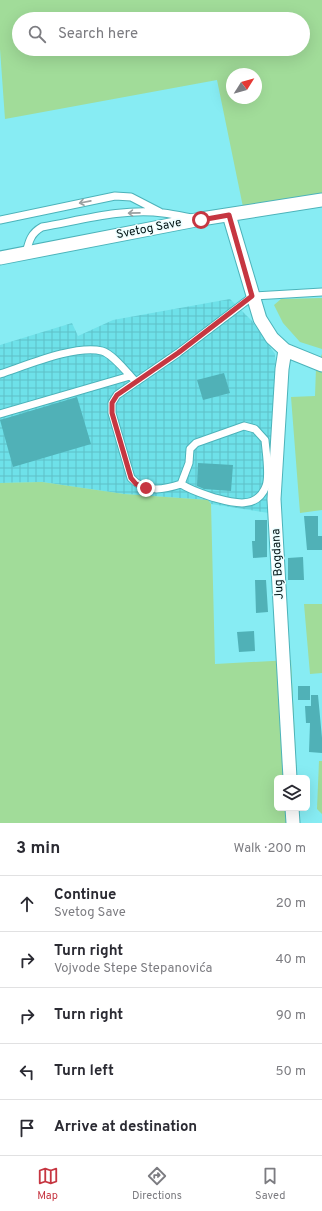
<!DOCTYPE html>
<meta charset="utf-8">
<style>
:root{--surface:#fff;--page:#f2f2f3;--text:#2b2b33;--muted:#7c7c81;--line:#e1e1e2;--accent:#c63641}
body{margin:0;font-family:Overpass,sans-serif;background:var(--page);color:var(--text)}
.controls{position:absolute;right:12px;bottom:12px;display:grid;overflow:hidden;border-radius:6px;box-shadow:0 4px 16px #0002}
.controls button{width:36px;height:36px;display:grid;place-items:center;padding:0;border:0;border-bottom:1px solid var(--line);background:var(--surface);color:var(--text);font:20px sans-serif}
.compass{position:absolute;left:226px;top:68px;width:36px;height:36px;border-radius:50%;background:var(--surface);box-shadow:0 4px 16px #0002;rotate:53deg}
.stop{position:absolute;width:12px;height:12px;margin:-9px;border:3px solid #c63641;border-radius:50%;background:#fff}
.stop.end{background:#c63641;border-color:#fff;box-shadow:0 1px 4px #0008}
.list{margin:0;padding:0;list-style:none}
h2{display:flex;justify-content:space-between;align-items:center;height:52px;margin:0;padding:0 16px;font-size:17px}
h2 small{font-size:13px;font-weight:400;color:var(--muted)}
.list li{display:grid;grid-template-columns:26px 1fr auto;gap:12px;align-items:center;box-sizing:border-box;height:56px;padding:0 16px;border-top:1px solid var(--line)}
.list b{display:block;font-size:15px;white-space:nowrap}
.list p{margin:0;font-size:13px;white-space:nowrap;color:var(--muted)}
.list em{font-size:13px;font-style:normal;color:var(--muted)}
.icon{flex:none;width:22px;height:22px;fill:none;stroke:currentColor;stroke-width:2;stroke-linecap:round;stroke-linejoin:round}
.map{position:relative;flex:none;width:322px;height:823px;overflow:hidden}
.search{position:absolute;background:var(--surface);box-shadow:0 4px 16px #0002;left:12px;right:12px;top:12px;height:44px;display:flex;align-items:center;gap:10px;box-sizing:border-box;padding:0 14px;border-radius:22px;color:var(--muted);font-size:15px}
.sheet{height:332px;background:var(--surface)}
nav{display:flex;justify-content:space-around;align-items:center;box-sizing:border-box;height:56px;border-top:1px solid var(--line);background:var(--surface);font-size:11px;color:var(--muted)}
nav a{display:grid;justify-items:center;gap:2px}
nav .on{color:var(--accent)}
.map>svg:first-child{display:block}
</style>
<div class="map">
<svg width="322" height="823" viewBox="0 0 322 823">
<defs>
<pattern id="industrial-grid" width="8" height="8" patternUnits="userSpaceOnUse"><rect width="8" height="8" fill="#6ee1e9"/><path d="M0 4h8M4 0v8" fill="none" stroke="#5ec0c7"/></pattern>
</defs>
<rect width="100%" height="100%" fill="#87ecf3"/>
<path fill="url(#industrial-grid)" d="M230,299L252,321L275,354L277,444L282,515L211,504L208,500L124,494L42,482L0,483V345L72,323L78,336L113,320Z"/>
<path fill="#a1dc99" fill-rule="evenodd" d="M0,0H322V193L243,207L217,80L5,119L0,49ZM19,19H303V49H19ZM232,74H256V98H232Z
M322,298V349L300,342L283,323L274,305L281,299Z
M322,354V510L300,513L291,397L315,396L316,368Z
M42,482L124,494L208,500L211,504L215,664L291,660L297,778H277V808H299V823H0V483Z
M304,604H322V673L310,674Z
M319,761H322V814L317,809Z"/>
<path fill="#50b1b7" d="M224,373L230,393L203,400L197,380Z
M77,397L91,444L13,467L0,420Z
M198,463L233,465L231,491L204,489L197,486Z
M304,516H318V536H322V550H307Z
M255,520H267V557L253,558L252,541H255Z
M303,557L304,580H288V558Z
M255,580H266L268,612L256,613Z
M254,631L255,651L239,652L237,632Z
M298,686H310V700H298Z
M311,695H318L322,738V753L309,752L310,723H306L305,706H311Z"/>
<g fill="none" stroke-linecap="round" stroke-linejoin="round">
<defs>
<path id="lane" d="M0,220L115,196L131,197L160,212
M26,253C29,241 31,233 42,227C82,220 123,208 163,213C172,214 181,216 191,218
M0,374C25,366 76,344 102,351C113,354 128,374 136,382
M0,414L130,376
M181,484L189,463L190,449L196,443L244,426L255,429L265,440C266,452 270,475 266,486C257,510 233,503 215,498C203,494 192,491 181,484C163,490 145,493 131,478L112,413V403L117,395L178,353L253,296L322,292"/>
<path id="street" d="M229,215L260,319L272,338L285,350L322,365
M0,258L201,219L322,200
M285,350L282,369L274,499L290,778
M292,808L293,823"/>
</defs>
<use href="#lane" stroke="#4cb3ba" stroke-width="9"/>
<use href="#street" stroke="#4cb3ba" stroke-width="15"/>
<use href="#lane" stroke="#fff" stroke-width="7"/>
<use href="#street" stroke="#fff" stroke-width="13"/>
</g>
<defs><path id="oneway-shaft" d="M-6 0H5M1.5-3L5.5 0L1.5 3" fill="none" stroke-width="1.6" stroke-linecap="round" stroke-linejoin="round"/></defs>
<g stroke="#99a0a1">
<use href="#oneway-shaft" transform="translate(85 202) rotate(169)"/>
<use href="#oneway-shaft" transform="translate(134 213) rotate(179)"/>
</g>
<g fill="none" stroke-linecap="round" stroke-linejoin="round">
<path stroke="#c63641" stroke-width="5" d="M146,488L136,484L131,478L112,413V403L117,395L178,353L252,296L229,215L201,220"/>
</g>
<g text-anchor="middle" dominant-baseline="central" stroke-width="3" stroke-linejoin="round" paint-order="stroke">
<g font-size="12" fill="#001213" stroke="#ecfeff">
<text transform="translate(149 229) rotate(-11)">Svetog Save</text>
<text transform="translate(278 564) rotate(-93)">Jug Bogdana</text>
</g>
</g>
</svg>
<div class="controls">
<button><svg class="icon" aria-label="layers" viewBox="0 0 24 24"><path d="M12 4l9 5-9 5-9-5zM3 14l9 5 9-5"/></svg></button>
</div>
<svg class="compass" viewBox="-18 -18 36 36"><path d="M0-13l5 13h-10z" fill="#e53935"/><path d="M0 13l5-13h-10z" fill="#7c7c81"/></svg>
<div class="stop" style="left:201px;top:220px"></div>
<div class="stop end" style="left:146px;top:488px"></div>
<div class="search"><svg class="icon" aria-label="search" viewBox="0 0 24 24"><circle cx="10" cy="10" r="6"/><path d="M15 15l6 6"/></svg>Search here</div>
</div>
<section class="sheet">
<h2>3 min<small>Walk · 200 m</small></h2>
<ul class="list">
<li><svg class="icon" aria-label="ahead" viewBox="0 0 24 24"><path d="M12 20V5M6 11l6-6 6 6"/></svg><div><b>Continue</b><p>Svetog Save</p></div><em>20 m</em></li>
<li><svg class="icon" aria-label="right" viewBox="0 0 24 24"><path d="M7 20v-9h11M14 6l5 5-5 5"/></svg><div><b>Turn right</b><p>Vojvode Stepe Stepanovića</p></div><em>40 m</em></li>
<li><svg class="icon" aria-label="right" viewBox="0 0 24 24"><path d="M7 20v-9h11M14 6l5 5-5 5"/></svg><div><b>Turn right</b></div><em>90 m</em></li>
<li><svg class="icon" aria-label="left" viewBox="0 0 24 24"><path d="M17 20v-9H6M10 6l-5 5 5 5"/></svg><div><b>Turn left</b></div><em>50 m</em></li>
<li><svg class="icon" aria-label="arrive" viewBox="0 0 24 24"><path d="M6 21V4h12l-3 4 3 4H6"/></svg><div><b>Arrive at destination</b></div></li>
</ul>
</section>
<nav>
<a class="on"><svg class="icon" aria-label="map" viewBox="0 0 24 24"><path d="M3 6l6-2 6 2 6-2v14l-6 2-6-2-6 2zM9 4v14M15 6v14"/></svg>Map</a>
<a><svg class="icon" aria-label="directions" viewBox="0 0 24 24"><path d="M12 3l9 9-9 9-9-9zM9 14v-3h6M13 9l2 2-2 2"/></svg>Directions</a>
<a><svg class="icon" aria-label="saved" viewBox="0 0 24 24"><path d="M7 4h10v16l-5-4-5 4z"/></svg>Saved</a>
</nav>
